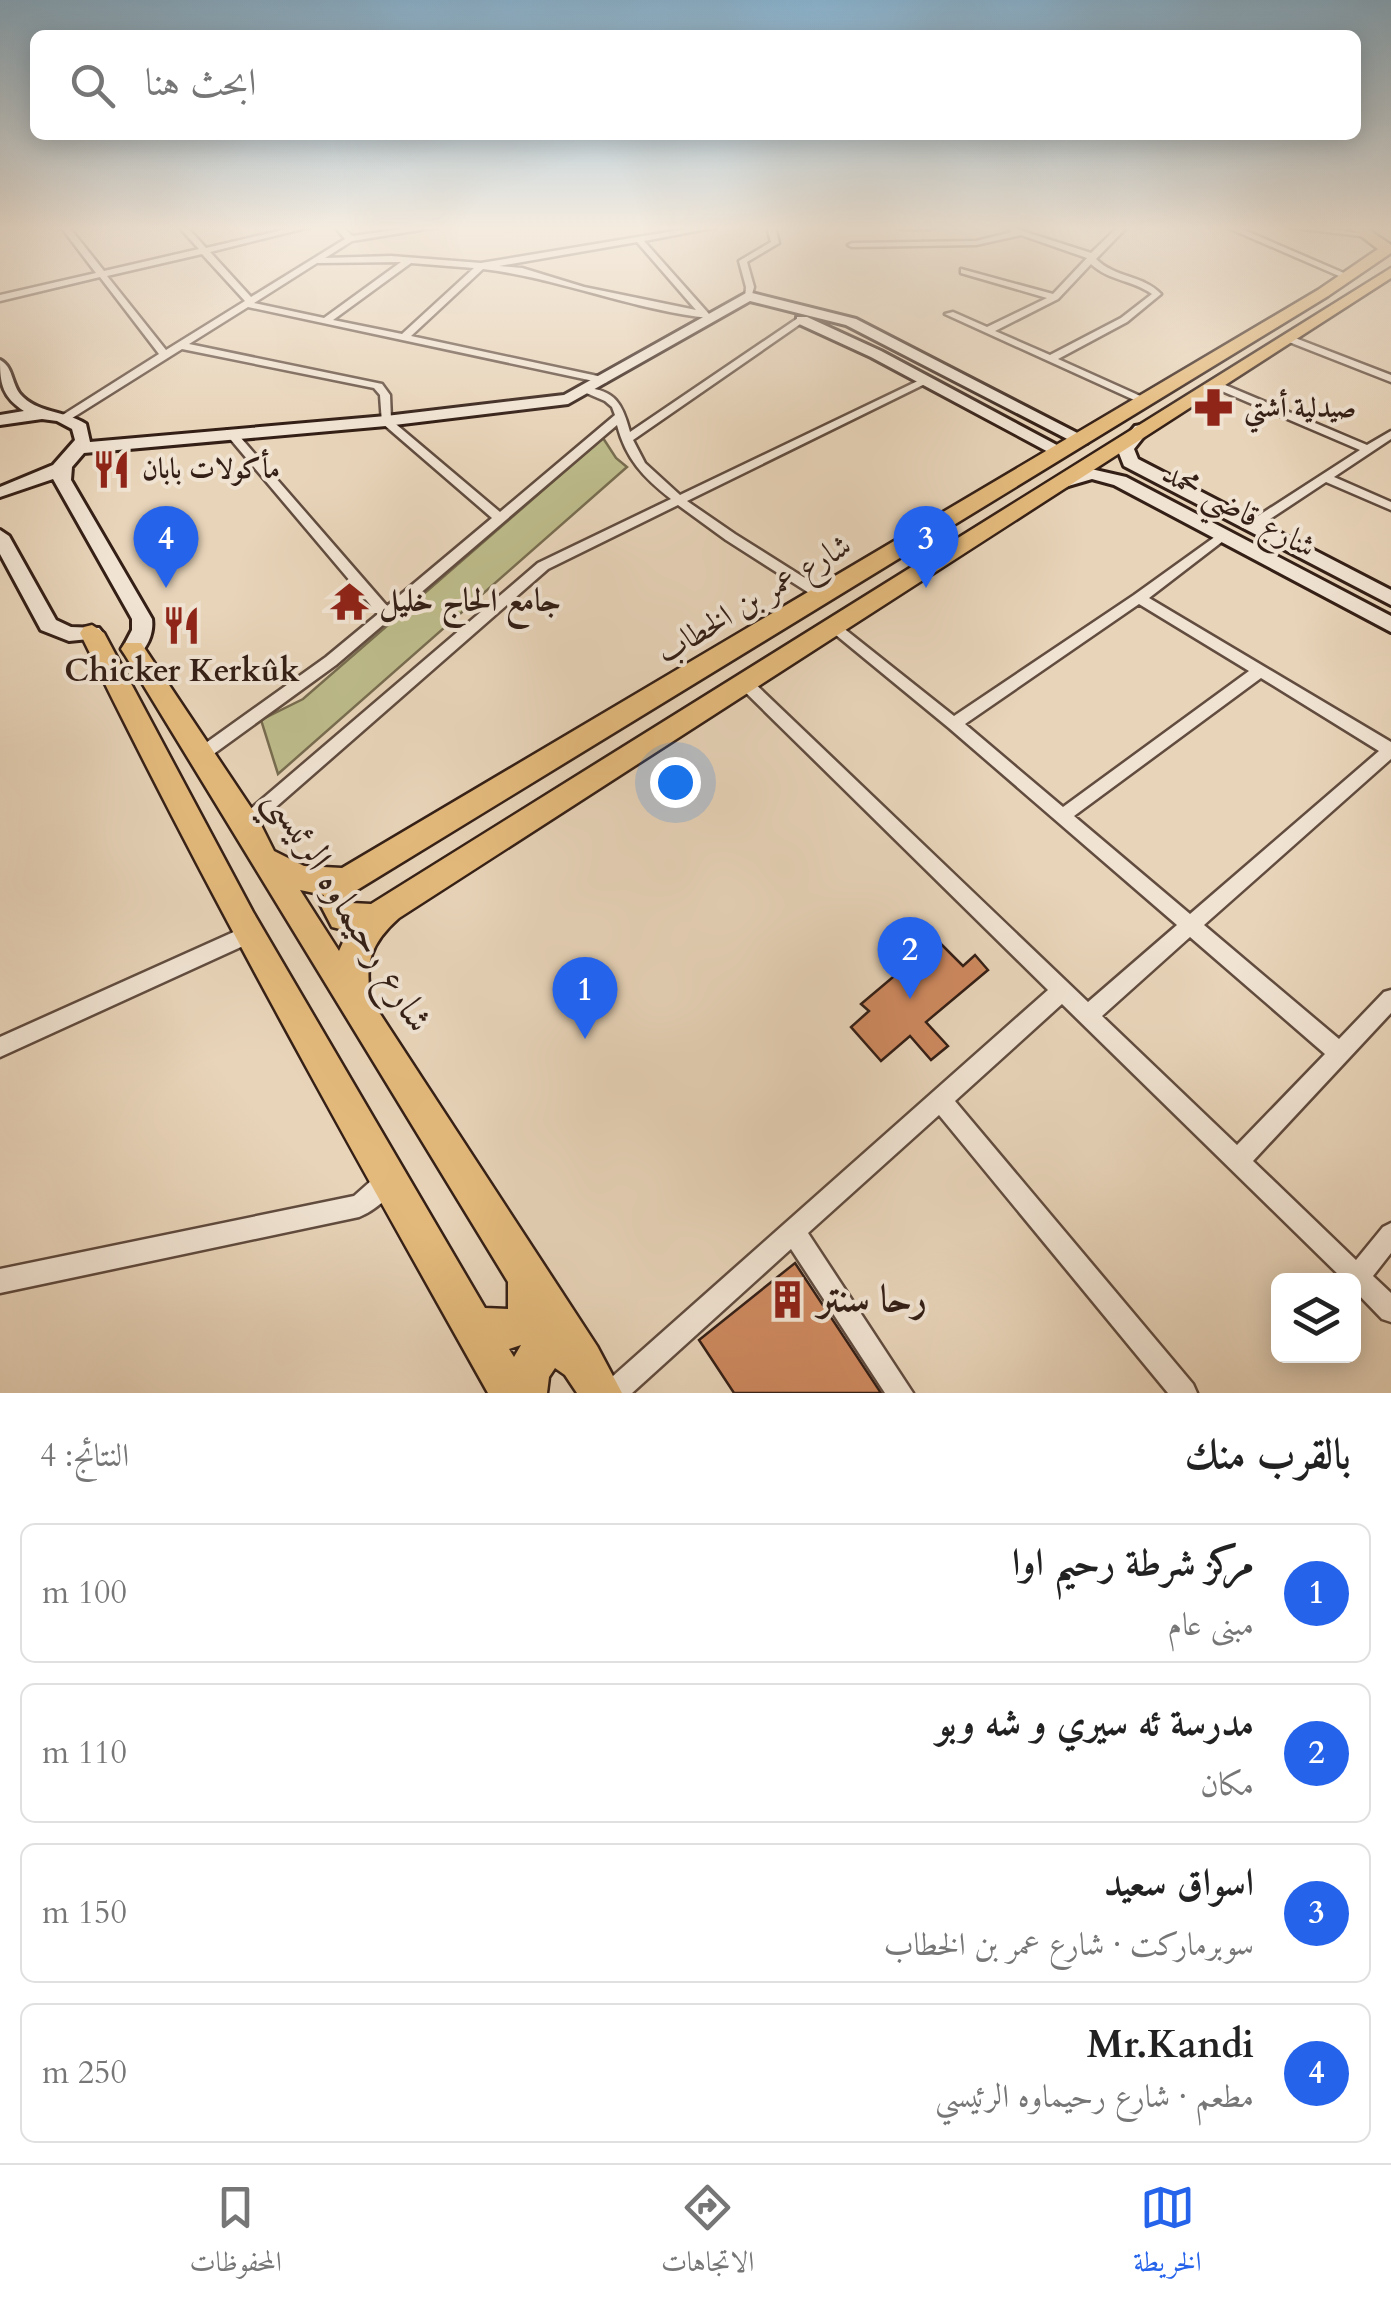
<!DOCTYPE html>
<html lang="ar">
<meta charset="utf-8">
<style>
:root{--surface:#fff;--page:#f6f6f6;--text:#222;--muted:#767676;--line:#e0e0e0;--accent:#2563eb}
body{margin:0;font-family:Cardo,Amiri,serif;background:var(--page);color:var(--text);direction:rtl}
.controls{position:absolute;right:30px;bottom:30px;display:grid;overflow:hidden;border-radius:15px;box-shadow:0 5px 25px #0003}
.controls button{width:90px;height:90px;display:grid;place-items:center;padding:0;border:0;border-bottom:2px solid var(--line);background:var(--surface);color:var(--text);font:50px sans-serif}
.you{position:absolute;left:675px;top:782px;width:35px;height:35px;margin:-25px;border:8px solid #fff;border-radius:50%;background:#1a73e8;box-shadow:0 0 0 15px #1a73e833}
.badge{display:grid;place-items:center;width:65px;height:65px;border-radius:50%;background:var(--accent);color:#fff;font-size:32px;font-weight:700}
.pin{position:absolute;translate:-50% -82px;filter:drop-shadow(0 2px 5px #0008)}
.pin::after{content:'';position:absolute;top:52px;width:35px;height:30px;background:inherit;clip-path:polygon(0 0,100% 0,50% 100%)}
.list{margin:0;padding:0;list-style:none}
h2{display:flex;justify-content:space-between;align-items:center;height:130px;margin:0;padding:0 40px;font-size:42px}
h2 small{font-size:32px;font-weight:400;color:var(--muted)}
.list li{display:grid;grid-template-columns:65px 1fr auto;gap:30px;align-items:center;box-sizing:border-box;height:140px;margin:0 20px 20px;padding:0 20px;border:2px solid var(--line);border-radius:15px}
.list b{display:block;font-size:38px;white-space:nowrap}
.list p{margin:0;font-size:32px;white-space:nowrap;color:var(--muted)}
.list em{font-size:32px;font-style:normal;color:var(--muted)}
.icon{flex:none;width:55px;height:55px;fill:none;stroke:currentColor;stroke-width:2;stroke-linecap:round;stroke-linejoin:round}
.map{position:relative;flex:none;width:1391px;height:1393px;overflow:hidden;direction:ltr}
.search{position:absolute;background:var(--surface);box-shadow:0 5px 25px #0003;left:30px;right:30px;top:30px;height:110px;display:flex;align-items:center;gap:25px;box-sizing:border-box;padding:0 35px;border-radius:15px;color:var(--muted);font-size:38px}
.sheet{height:770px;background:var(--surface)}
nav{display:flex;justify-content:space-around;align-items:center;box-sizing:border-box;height:140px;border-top:2px solid var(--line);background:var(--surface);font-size:28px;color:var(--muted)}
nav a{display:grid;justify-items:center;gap:5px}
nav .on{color:var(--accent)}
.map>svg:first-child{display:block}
</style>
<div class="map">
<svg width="1391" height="1393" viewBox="0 0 1391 1393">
<rect width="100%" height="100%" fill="#e8d4b9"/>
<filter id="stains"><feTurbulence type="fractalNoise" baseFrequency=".002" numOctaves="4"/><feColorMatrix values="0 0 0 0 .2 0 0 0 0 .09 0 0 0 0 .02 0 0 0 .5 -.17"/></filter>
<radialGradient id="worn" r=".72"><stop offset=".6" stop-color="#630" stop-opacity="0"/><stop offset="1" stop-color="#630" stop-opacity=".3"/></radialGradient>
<path fill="#bdbb8a" stroke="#786d50" stroke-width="2.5" d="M603,438L616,458L627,467L278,774L261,720L303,699Z"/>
<path fill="#ce895f" stroke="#341f16" stroke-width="2.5" d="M937,940L963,966L975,955L988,970L926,1022L948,1046L931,1060L910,1036L881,1061L851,1027L869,1011L861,1004Z
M795,1263L881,1393H734L699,1340Z"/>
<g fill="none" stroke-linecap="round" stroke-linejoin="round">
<defs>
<path id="street" d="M61,227H69L104,271L199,249L179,227H187L206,248L295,227H310L210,252L251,297L345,239L335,227H343L352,236L417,227H438L352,241L325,258L391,256L481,263L698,227H717L644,241L709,314V318C633,310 559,278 483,269L411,336L607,378V382L603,383L248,307L189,344L382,384L390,395L391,420L500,512L615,415L612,407L605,401L584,392V388C615,389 623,405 630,432L798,318L806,320L633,440L645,463L680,495L924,378L933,380L687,501L735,534L827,592L829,595L827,598H817L726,540L678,505L548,569L252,828L246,830L240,828L238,823L240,818L538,563L671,499C643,477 626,459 617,425L336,665L208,758H196L194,754L196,750L326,657L378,614L226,434V430H234L387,606L492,518L382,423L380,395L374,388L182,349L69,420H61V416L159,354L100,277L0,301V295L96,273ZM637,242L696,310L584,287L522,268L499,266ZM202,254L245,301L166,350L107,276ZM401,262L324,318L254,303L317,263ZM411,263L474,268L402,334L333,320Z
M767,227H775L779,243L747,262L754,287L751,298H745L746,287L739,261L771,242Z
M896,227H934L930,229H900Z
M1118,227H1127L1096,259C1115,278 1143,275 1161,294L1127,322L1058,359L1147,399V403L1143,404L945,314L953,312L987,327L1047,298L961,273V269L1053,294L1087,258L1021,235L976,245L852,247L848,245L852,243L976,241L1012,232L1009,230L1013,228L1091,253ZM1091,264C1109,281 1133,280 1152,294L1121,318L1050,355L995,331L1058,299Z
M1226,227H1237L1353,277L1346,279Z
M1286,227H1314L1373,235L1369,237Z
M1284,336H1290L1391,375V382L1284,340Z
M1210,382H1218L1367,445L1391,431V439L1334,477L1391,502V510L1326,482L1255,529H1247V523L1360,450L1210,386Z
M1223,531L1227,532V538L1149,598L1391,742V759L1204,925L1339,1039L1384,992L1391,990V1013L1253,1161L1356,1260L1383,1227L1391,1223V1253L1373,1276L1391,1293V1322L1382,1319L1354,1290V1280H1344L1062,1004L955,1101L1193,1384L1197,1393H1168L939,1115L808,1233L913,1393H885L791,1249L632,1393H600L604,1384L1048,990L739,686L737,682L739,678H749L1088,1002L1177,925L949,728L825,626L827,623H837L954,716L1134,595ZM1139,604L1249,671L1063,807L965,724ZM1261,678L1379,751L1190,914L1074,816ZM1190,937L1325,1054L1237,1145L1102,1016Z
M247,926L254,929L256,935L254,941L0,1057V1037Z
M389,1169L397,1172L400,1180C394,1195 374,1211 359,1217L0,1293V1269L354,1196L381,1172Z"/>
<path id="secondary" d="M748,292L856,319L1089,439L1087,443H1075L846,325L750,301L568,404L386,426L84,453L72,467L71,480L152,619C154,633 147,652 133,657L122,649L132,630V619L53,479L0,497V487L53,465L75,440L72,429L57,421L42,419L0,425V415L24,411C3,397 0,385 0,360C13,367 11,382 20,394C36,413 66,411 86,424L90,442L386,416L564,395Z
M797,317H807L881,351L1068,451L1066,455H1054L871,357L797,323Z
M1141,425L1149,430L1134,449L1138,459L1391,590V605L1124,466L1117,448L1135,426Z
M1091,469L1126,477L1391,616V632L1114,485L1092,479L1058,489L1049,484Z
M0,530L9,536L56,620L71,627L99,628L103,633L99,638L69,641L41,630L0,554Z"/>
<path id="primary" d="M1349,227H1365L1391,245V253L1328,296L357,890L351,903L371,904L1391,268V278L399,918C371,943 364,963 371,1000L597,1346L622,1393H577L565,1375L555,1368L549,1377L547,1393H488C347,1142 206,892 80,633L84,627L92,625L104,633L253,912L485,1308L508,1309V1282L125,655L121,649L125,643H141L256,815L274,851L304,866L342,868L1318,290L1378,249ZM300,890L324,895L320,904L332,927L348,931L339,951ZM521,1345L514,1357L509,1349Z"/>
</defs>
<use href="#street" stroke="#614c3f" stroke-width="5"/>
<use href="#secondary" stroke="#341f16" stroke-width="6"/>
<use href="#primary" stroke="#341f16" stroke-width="5"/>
<use href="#street" fill="#f0e3d2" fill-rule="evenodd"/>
<use href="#secondary" fill="#f0e3d2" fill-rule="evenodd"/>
<use href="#primary" fill="#e4ba7c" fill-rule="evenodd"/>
</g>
<linearGradient id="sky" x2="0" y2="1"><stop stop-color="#88b5d4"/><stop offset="0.54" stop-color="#f5ece0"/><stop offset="1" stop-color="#f5ece0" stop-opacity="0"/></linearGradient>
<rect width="1391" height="422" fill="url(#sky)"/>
<defs>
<symbol id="pharmacy-bare" viewBox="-9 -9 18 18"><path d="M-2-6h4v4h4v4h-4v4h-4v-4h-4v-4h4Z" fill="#8f2418" stroke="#f0e3d2" stroke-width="2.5" paint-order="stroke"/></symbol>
<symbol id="restaurant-bare" viewBox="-9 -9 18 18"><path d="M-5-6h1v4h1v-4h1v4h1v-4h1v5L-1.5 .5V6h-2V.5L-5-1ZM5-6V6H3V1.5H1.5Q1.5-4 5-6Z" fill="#8f2418" stroke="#f0e3d2" stroke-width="2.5" paint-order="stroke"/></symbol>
<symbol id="temple-bare" viewBox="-9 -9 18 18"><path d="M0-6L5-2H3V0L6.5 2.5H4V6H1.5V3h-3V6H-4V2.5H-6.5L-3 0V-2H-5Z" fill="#8f2418" stroke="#f0e3d2" stroke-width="2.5" paint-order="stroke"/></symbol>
<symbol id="building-bare" viewBox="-9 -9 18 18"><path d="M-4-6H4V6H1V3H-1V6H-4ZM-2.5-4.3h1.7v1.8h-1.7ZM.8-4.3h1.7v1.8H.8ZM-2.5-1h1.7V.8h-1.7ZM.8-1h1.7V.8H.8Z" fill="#8f2418" stroke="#f0e3d2" stroke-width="2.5" paint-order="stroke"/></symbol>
</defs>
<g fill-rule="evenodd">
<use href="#pharmacy-bare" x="1186" y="380" width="55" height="55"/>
<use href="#restaurant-bare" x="84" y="442" width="55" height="55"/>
<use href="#temple-bare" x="322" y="574" width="55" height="55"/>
<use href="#restaurant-bare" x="154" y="598" width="55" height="55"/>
<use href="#building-bare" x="760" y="1272" width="55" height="55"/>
</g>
<g text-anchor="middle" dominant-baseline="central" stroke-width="8" stroke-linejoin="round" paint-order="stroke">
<g font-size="28" font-weight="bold" fill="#341f16" stroke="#f0e3d2" text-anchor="start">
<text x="1244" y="408">صيدلية أشتي</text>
<text x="142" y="469">مأكولات بابان</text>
</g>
<g font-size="32" fill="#341f16" stroke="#f0e3d2">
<text transform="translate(1239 510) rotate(28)">شارع قاضي محمد</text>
<text transform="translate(754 599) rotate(-31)">شارع عمر بن الخطاب</text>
</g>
<g font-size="32" font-weight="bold" fill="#341f16" stroke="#f0e3d2" text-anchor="start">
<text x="379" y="601">جامع الحاج خليل</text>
<text x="182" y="671" text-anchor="middle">Chicker Kerkûk</text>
</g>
<g font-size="38" fill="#341f16" stroke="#f0e3d2">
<text transform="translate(349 910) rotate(58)">شارع رحيماوه الرئيسي</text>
</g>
<g font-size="38" font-weight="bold" fill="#341f16" stroke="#f0e3d2" text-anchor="start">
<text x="818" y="1299">رحا سنتر</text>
</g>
</g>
<rect width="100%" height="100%" filter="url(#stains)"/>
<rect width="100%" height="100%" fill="url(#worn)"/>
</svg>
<div class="controls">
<button><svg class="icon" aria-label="layers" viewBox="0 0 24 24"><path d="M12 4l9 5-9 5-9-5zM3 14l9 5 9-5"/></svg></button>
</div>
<div class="you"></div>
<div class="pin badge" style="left:585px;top:1039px">1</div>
<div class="pin badge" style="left:910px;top:999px">2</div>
<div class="pin badge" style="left:926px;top:588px">3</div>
<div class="pin badge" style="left:166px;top:588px">4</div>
<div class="search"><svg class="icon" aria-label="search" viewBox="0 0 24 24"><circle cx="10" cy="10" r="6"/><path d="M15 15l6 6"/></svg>ابحث هنا</div>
</div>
<section class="sheet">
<h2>بالقرب منك<small>النتائج: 4</small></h2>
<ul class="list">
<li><span class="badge">1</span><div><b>مركز شرطة رحيم اوا</b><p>مبنى عام</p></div><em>100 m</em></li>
<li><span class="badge">2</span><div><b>مدرسة ئه سيري و شه وبو</b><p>مكان</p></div><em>110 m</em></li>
<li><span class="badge">3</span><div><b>اسواق سعيد</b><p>سوبرماركت · شارع عمر بن الخطاب</p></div><em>150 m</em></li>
<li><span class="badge">4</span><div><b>Mr.Kandi</b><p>مطعم · شارع رحيماوه الرئيسي</p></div><em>250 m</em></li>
</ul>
</section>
<nav>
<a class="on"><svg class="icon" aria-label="map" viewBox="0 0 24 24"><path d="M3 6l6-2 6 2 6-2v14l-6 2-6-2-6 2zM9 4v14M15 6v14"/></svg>الخريطة</a>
<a><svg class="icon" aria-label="directions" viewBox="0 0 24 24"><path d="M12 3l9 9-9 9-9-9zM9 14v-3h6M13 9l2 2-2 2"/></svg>الاتجاهات</a>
<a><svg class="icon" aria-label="saved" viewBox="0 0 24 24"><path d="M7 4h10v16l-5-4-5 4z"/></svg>المحفوظات</a>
</nav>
